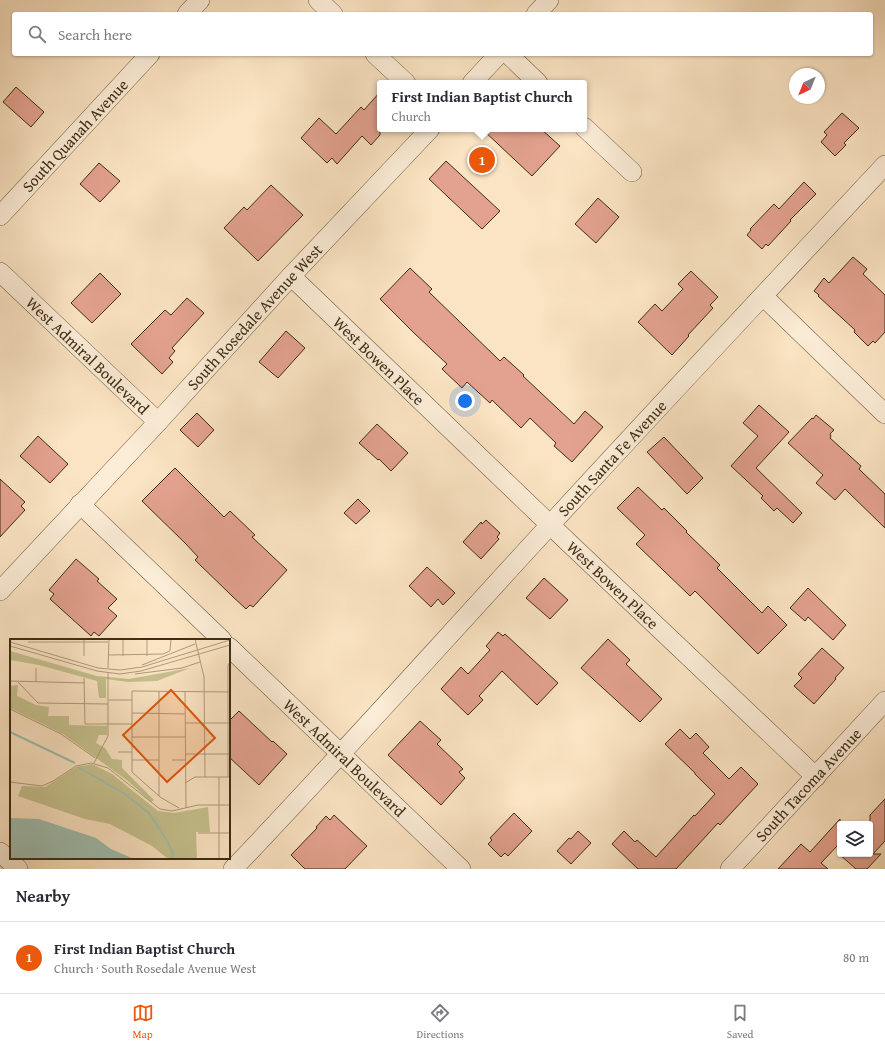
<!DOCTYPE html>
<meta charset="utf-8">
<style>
:root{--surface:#fff;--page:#f2f2f3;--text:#2b2b33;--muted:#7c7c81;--line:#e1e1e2;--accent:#ea580c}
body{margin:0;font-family:"Gentium Book Plus",serif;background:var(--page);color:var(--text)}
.controls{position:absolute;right:12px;bottom:12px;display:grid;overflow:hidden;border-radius:4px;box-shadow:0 1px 3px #0004}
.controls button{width:36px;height:36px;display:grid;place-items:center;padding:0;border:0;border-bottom:1px solid var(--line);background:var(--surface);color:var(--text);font:20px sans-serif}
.compass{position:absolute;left:789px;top:68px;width:36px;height:36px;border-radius:50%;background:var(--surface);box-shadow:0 1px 3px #0004;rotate:223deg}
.you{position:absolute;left:465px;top:401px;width:14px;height:14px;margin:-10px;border:3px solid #fff;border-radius:50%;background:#1a73e8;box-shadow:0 0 0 6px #1a73e833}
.badge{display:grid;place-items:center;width:26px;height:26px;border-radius:50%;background:var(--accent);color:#fff;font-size:13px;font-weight:700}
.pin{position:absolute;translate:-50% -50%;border:2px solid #fff;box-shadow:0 1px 4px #0006}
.popup{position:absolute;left:377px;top:80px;width:210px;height:52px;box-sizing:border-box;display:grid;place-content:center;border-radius:4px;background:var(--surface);filter:drop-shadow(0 1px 3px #0005);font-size:13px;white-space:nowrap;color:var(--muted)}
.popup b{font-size:15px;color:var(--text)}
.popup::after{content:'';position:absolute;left:50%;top:100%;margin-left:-8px;border:8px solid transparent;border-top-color:var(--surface)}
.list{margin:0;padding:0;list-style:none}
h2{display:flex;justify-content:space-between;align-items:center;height:52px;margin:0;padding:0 16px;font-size:17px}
h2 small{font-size:13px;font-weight:400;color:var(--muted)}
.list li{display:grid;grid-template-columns:26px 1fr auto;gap:12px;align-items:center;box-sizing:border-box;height:72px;padding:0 16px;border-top:1px solid var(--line)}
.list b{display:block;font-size:15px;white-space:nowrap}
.list p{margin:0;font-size:13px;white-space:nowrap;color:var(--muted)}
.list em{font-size:13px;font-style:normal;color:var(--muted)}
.icon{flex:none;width:22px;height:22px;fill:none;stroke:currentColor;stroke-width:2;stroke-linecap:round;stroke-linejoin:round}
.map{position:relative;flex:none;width:885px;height:869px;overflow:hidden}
.search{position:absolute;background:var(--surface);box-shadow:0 1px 3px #0004;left:12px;right:12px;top:12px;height:44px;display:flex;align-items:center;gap:10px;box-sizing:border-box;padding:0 14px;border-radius:4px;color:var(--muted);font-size:15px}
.sheet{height:124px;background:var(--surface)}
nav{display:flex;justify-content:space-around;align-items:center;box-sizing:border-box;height:56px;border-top:1px solid var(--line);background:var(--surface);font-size:11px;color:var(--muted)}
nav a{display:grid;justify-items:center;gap:2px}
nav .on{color:var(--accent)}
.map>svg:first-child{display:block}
</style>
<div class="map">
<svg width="885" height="869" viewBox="0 0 885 869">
<rect width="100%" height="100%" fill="#fbe4c3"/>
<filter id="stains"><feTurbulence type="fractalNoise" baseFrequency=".005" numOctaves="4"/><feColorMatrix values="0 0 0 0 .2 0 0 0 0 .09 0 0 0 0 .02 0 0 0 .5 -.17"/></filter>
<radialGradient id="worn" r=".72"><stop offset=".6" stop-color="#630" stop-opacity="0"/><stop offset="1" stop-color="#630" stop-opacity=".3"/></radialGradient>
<path fill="#e3a28f" stroke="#3e2d14" d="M16,87L44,112L31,127L3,102Z
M380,92V135L371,145L362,136L337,164L332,158L327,163L301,138L319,118L336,134L361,107L364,110Z
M842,113L859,128L844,143L846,145L835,156L821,142L827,135L824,132Z
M482,129H541L560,146L532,176Z
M446,161L500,211L482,229L429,179Z
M99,163L120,181L100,202L80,184Z
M804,182L816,194L790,220L791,221L768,246L766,244L762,249L747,235L751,230L750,229L774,204L779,209Z
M271,185L303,215L258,261L224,228L244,207L247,210Z
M598,198L619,217L596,243L575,224Z
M853,257L867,269L863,274L885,295V332L875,343L873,341L868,346L854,332L855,330L818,296L819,295L814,291L824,278L829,283Z
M410,268L432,289L429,292L500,361L504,357L524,375L523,376L574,424L585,411L603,427L572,462L554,446L556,443L530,418L521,428L492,400L490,403L467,382L462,388L442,369L447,364L414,333L380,299Z
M691,271L718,297L710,305L713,308L688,335L689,336L672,355L638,322L655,304L662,311L683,289L678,284Z
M100,273L121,294L92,323L71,303Z
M187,298L204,313L172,348L175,351L169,358L173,362L162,374L131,344L165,310L171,315Z
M286,331L305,348L278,378L259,362Z
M759,405L789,432L756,468L802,513L793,523L777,508L774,511L761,498L763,496L731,466L758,436L743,423Z
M197,413L214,430L198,447L180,430Z
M816,415L834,430L830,434L831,436L830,438L861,466L859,469L885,494V528L845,489L835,500L816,483L823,475L788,443L812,418L813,419Z
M377,424L408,453L391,471L379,459L378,460L359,443Z
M38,436L68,464L50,483L20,456Z
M664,437L703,478L687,494L647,452Z
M175,468L224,517L230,511L255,535L252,537L287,570L253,607L250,605L246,609L231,595L195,560L198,557L186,544L142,501Z
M0,479L25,502L21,506L25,510L0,537Z
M638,487L662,510L664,508L687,531L686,532L720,565L717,568L762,613L768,606L787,625L758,654L695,591L690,596L636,544L645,535L617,508Z
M358,499L370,511L356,524L344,513Z
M486,520L500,533L497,537L499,539L481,559L463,542L481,522L482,524Z
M76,559L99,579L97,581L117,599L108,608L117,616L99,636L94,632L91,636L50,599L54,594L49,590Z
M427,567L455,593L443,605L438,599L431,607L409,586Z
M544,578L568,600L550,619L526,598Z
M808,588L846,625L833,640L808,617L805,621L790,608Z
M498,632L503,636L505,634L558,683L537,705L502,671L479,696L483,700L468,715L441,689L461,667L468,674L490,650L486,646Z
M608,639L630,660L626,664L662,699L640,722L581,668Z
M822,648L844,668L835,678L836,679L814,704L794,686L802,678L798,674Z
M239,711L272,742L273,741L287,754L259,785L229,757V721Z
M420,721L441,740L437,744L463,769L459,772L465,778L441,805L388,755Z
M680,729L690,739L696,733L709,747L703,753L729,779L741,767L758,784L720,825L718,823L676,869H638L612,844L624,831L635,842L637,840L656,857L694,815L695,816L715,794L695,774V773L665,744Z
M885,799V841L873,854H881L867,869H856L839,854H870V815Z
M514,813L532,831L508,856L505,853L501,857L488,844L492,840L490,838Z
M334,815L367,846L345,869H305L291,855L317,828L316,827L326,816L330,820Z
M840,819V843L821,863L828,869H778L801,844L810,852Z
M578,831L591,843L571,864L557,851L569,838L571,839Z"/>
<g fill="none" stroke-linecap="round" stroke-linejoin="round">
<defs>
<g id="minor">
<path d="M318,0L333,14"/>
<path d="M187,14L200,0"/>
<path d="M536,14L549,0"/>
<path d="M375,54L406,83"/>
<path d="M508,54L538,83"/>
<path d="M472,83L499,54"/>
<path d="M584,127L632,172"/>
<path id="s1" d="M0,216L150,54"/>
<path id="s2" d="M0,272L158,422"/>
<path id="s3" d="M291,276L569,543L816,777"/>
<path d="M763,296L885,414"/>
<path d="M80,504L222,640"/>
<path id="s4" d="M0,591L158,422L291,276L430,129"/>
<path id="s5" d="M229,647L461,869"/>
<path d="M0,852L18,869"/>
<path id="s6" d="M233,869C341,756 444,640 550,525C661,404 773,285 885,165"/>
<path id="s7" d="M730,869L885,701"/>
</g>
</defs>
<use href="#minor" stroke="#6d5b40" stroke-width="20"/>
<use href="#minor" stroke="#fcedd8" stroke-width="19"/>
</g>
<g text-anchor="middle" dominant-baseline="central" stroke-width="3.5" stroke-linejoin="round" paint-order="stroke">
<g font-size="16" fill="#3e2d14" stroke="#fcedd8">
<text stroke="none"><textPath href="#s1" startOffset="110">South Quanah Avenue</textPath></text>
<text stroke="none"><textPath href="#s4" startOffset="374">South Rosedale Avenue West</textPath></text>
<text stroke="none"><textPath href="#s2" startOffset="121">West Admiral Boulevard</textPath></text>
<text stroke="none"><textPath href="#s3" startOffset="122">West Bowen Place</textPath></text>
<text stroke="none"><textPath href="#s6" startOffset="559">South Santa Fe Avenue</textPath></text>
<text stroke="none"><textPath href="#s3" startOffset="446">West Bowen Place</textPath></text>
<text stroke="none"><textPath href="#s5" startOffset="160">West Admiral Boulevard</textPath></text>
<text stroke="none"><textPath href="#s7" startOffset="115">South Tacoma Avenue</textPath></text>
</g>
</g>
<g transform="translate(10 639)">
<rect width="220" height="220" fill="#fbe4c3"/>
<path d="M0,12L87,37L119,40L180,29L147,42L118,43L96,40V59H89L87,42L29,26L0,21ZM8,46L7,57L26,66L39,68L38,77H59V86L97,87V96H89L86,104L95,109L102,120L112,121V129L144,161L141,163L118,142L53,95L0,69V47ZM82,125L102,135L148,172L164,174L198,168L200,193H186L187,220H158L142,207L100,185L75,180L8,157L12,147L35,148L66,128Z" fill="#c6c28f"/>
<path d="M0,179L29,180L86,199L101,210L124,220H0Z" fill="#9fbfb0"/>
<path fill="none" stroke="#9fbfb0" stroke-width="2" d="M0,93L65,124M68,128L115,155L139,174L156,200L163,215L162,220"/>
<path fill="none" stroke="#af9b7d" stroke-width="1" d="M74,0V17M113,0V17M137,0V17M185,0L194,38L195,138M0,3L88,29L110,31L132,28L220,1M18,3H98M0,7L87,32L110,35L131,32L220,6M99,16L153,15L160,12L161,0M132,26L185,5M98,29L99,0M125,35L172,29L190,23M74,39L75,85H122M0,42L75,44M8,43L28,64L98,65M26,43V29M149,52V157M175,52L176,169M99,61H122M0,70L51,95L85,119M122,74L175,75M175,84H220M122,98H176M108,113H122M175,115H220M122,121H149M162,121H176M84,124L98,97V34M209,138V220M218,138V26L220,23M0,143L32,147L43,142L66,127L81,124L98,129L150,170L162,172L188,166H220M175,144L185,138H220M169,169L150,158L122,133V52L220,53M188,194H220"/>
<path fill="#e0570c" fill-opacity="0.15" stroke="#e0570c" stroke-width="2" d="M161,51L205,99L157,143L113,96Z"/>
<rect width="220" height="220" fill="none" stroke="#3e2d14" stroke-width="2"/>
</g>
<rect width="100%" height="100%" filter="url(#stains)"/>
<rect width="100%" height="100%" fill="url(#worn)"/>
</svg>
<div class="controls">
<button><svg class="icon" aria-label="layers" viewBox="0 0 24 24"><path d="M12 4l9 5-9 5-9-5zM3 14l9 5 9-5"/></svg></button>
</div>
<svg class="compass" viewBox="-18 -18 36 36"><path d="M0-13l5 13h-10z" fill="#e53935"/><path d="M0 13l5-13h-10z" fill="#7c7c81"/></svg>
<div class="you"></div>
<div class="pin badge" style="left:482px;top:160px">1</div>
<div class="popup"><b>First Indian Baptist Church</b>Church</div>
<div class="search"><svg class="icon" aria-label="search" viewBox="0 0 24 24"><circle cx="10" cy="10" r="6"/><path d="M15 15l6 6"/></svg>Search here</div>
</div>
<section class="sheet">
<h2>Nearby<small></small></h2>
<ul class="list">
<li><span class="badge">1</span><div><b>First Indian Baptist Church</b><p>Church · South Rosedale Avenue West</p></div><em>80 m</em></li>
</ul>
</section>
<nav>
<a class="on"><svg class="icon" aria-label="map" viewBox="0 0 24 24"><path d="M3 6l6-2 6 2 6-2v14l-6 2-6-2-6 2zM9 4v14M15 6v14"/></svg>Map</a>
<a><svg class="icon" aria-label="directions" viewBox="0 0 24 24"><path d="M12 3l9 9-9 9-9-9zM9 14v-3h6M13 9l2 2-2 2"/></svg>Directions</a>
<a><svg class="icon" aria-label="saved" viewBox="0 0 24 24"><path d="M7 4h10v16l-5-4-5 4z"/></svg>Saved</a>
</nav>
